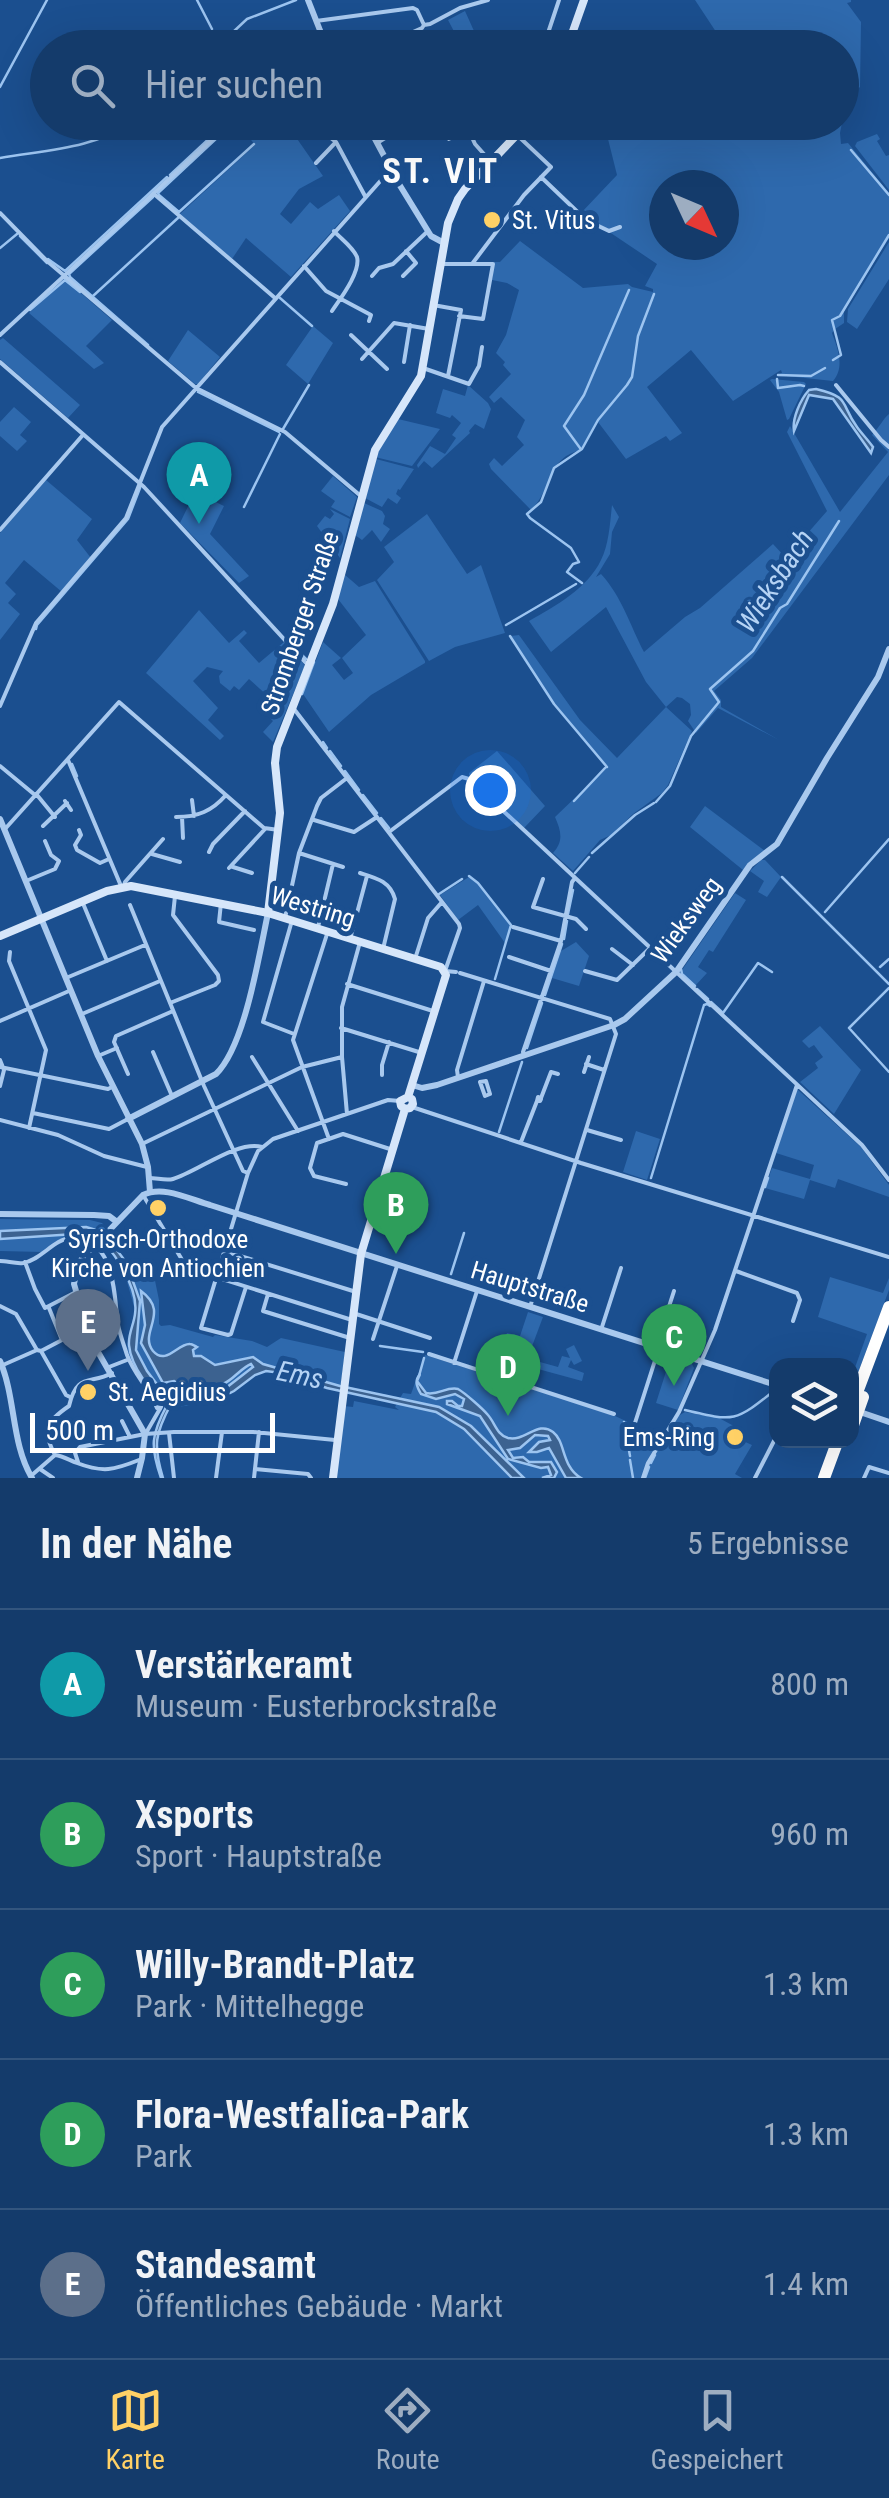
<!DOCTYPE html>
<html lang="de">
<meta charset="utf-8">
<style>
:root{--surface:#143b6b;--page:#1d4271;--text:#f1f3f6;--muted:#9dadc1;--line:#33557e;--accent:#ffd166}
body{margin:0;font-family:"Roboto Condensed",sans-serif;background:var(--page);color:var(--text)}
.controls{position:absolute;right:30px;bottom:30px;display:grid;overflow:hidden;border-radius:20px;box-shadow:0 10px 40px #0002}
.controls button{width:90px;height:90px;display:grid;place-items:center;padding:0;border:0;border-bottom:2px solid var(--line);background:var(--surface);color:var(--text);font:50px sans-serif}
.compass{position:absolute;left:649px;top:170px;width:90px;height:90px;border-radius:50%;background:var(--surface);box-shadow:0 10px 40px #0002;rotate:134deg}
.scale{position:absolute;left:30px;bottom:25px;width:245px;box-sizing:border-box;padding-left:10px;border:5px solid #fff;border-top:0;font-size:28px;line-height:35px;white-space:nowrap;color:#fff;-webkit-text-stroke:8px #1b4f8f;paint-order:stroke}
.you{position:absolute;left:490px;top:790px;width:35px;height:35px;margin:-25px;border:8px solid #fff;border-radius:50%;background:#1a73e8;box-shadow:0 0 0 15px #1a73e833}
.badge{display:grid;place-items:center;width:65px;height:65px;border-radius:50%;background:var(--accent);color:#fff;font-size:32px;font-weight:700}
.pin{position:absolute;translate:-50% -82px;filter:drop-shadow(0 2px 5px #0008)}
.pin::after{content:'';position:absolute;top:52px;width:35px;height:30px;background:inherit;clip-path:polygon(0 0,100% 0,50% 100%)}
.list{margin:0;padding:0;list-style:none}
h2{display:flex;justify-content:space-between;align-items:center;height:130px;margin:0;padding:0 40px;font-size:42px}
h2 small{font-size:32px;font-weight:400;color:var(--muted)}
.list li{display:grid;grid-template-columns:65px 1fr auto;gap:30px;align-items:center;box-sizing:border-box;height:150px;padding:0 40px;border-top:2px solid var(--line)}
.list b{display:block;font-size:38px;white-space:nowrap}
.list p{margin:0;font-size:32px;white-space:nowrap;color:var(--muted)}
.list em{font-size:32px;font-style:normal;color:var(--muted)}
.icon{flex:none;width:55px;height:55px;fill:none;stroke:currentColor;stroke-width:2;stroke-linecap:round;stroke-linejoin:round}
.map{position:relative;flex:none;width:889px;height:1478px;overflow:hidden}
.search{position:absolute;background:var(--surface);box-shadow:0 10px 40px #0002;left:30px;right:30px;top:30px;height:110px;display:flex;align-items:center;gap:25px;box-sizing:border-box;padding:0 35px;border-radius:55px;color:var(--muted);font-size:38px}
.sheet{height:880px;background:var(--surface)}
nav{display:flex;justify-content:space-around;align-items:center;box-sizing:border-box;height:140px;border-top:2px solid var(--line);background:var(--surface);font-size:28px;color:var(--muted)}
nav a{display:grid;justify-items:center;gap:5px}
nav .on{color:var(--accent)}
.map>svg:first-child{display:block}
</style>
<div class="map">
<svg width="889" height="1478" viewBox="0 0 889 1478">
<rect width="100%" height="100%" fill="#1b4f8f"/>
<path fill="#2e69ad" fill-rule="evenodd" d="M695,0H851V2L847,3L861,22L860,87L847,98L840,133L841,144L848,143L889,193V238L844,311V323L835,329L832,333C838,349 845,367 833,381L777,375L782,373L781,370L733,401L691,350L647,387L682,433L670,441L666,436L626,459L598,422L582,450C546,457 553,489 531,510L491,469L489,464L494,458L502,466L524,445L517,437L525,420L501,397L494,403L489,397L511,374L503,365L505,362L496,353L506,335L519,290L507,283L492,280L494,262H500L520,241L583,288L628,284L632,287L653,292V289L645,286L657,264L581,213L617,175L604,123L842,122V48L726,47ZM664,185H724V245H664Z
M465,11L474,31L458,39L448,20Z
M237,122L286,123L323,176L299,189L280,214L291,224L310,202L318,209L339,195L350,211L291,277L246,238L232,259L180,214L255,145Z
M877,134L880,139L877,141L886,156L889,155V190L855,146L857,142Z
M889,242V279L857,329L847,322L848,309Z
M66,280L112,320L86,346L104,363L94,369L29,313Z
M313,326L333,343L308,384L286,365Z
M188,330L220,357L198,384H195L168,361Z
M3,338L80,405L68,418L0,359V340Z
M772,379L804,382L806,384L789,419L787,420L779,392L770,380Z
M468,385L488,403L491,409L484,429L475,424L469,431L470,433L432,468L424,461L418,468L417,465L430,446L445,454L456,438L452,435L461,423L452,415L450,418L436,413L443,389L465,396Z
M14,407L31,422L20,435L27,441L17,451L0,436V422Z
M889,414V475L752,658L714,691L721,700V707L779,740L718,708L696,733L688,721L691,715L690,704L682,698L677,697L666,707L692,731L668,785L662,793L633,814L611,835L600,840L573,871L553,853C564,841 561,831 555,817L607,767L554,703L511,636L519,635L580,720L617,758L666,707L646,682L606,607L551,652L529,621C554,607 588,588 601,560C609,544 610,523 612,505L619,517L612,532L610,554L596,577L601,574C622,597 630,625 644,652L685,617L700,608L773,544L786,558L827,511L787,432L790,426L840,512L888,452L872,435C879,428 882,420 889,414Z
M398,419L440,429L412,466L375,457Z
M376,459L414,469L400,490L398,489L396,494L401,498L397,504L388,498L382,507L365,498Z
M333,476L357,497L350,517L331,507L335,501L321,491Z
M46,480L92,519L77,540L91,558L62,592L24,560L5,583L16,594L8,603L20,614L0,640V533Z
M195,492L224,506L210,534L249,576L239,583L180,523Z
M364,503L382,511L385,516L383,524L390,529L381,542L372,530L362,540L355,535Z
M330,509L350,519L340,558L317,526L325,516L330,519L334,514Z
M427,514L467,574L481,565L505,633L455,647L429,661L377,580L394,562L384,547Z
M344,574L359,587L375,581L425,661V663L371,695L329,732L303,694L323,642L341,658L332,665L344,680L353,673L342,658L366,635L338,599Z
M199,610L229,643L244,630L247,633L239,641L259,663L284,642L297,657L296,660L299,658L305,666L273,742L263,732L273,721L262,710L271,699L249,679L239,690L234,686L230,691L220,683L219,676L223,671L207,667L193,681L218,708L208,720L224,736L220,740L146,673Z
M497,751L545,806L524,828L469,775V773Z
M705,806L765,851L743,870L690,827Z
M761,860H765L781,877L767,897L758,892L764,881L750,871Z
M469,877L478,883L511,926L505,943L478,905L458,920L440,895Z
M735,893L746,900L713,952L709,950L698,967L707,973L695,986L682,974V970Z
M576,942L589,956L579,986L552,978L561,951Z
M820,1026L861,1070L834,1114L800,1082L818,1068L815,1063L823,1057L814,1045L809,1048L802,1041Z
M797,1089L861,1147L889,1185V1197L838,1179L835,1188L810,1180L804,1199L765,1188L772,1168L810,1179L814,1165L776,1153Z
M636,1131L660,1139L647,1180L623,1172Z
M0,1219L90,1220L102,1223L106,1228L98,1237L90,1233H81L78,1238L64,1239L43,1252L0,1251Z
M153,1271L159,1300V1324L161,1326L170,1325L213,1337L215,1335L252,1341L267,1347L281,1338L345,1352L340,1391C317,1387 292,1371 269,1372C252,1372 242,1388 228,1395C209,1404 185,1407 164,1407L134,1369L128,1353L127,1346L135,1310L126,1278Z
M830,1277L883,1293L889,1278V1290L852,1389V1376L867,1334L818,1317Z
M528,1312L543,1317L519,1381L489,1371L497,1348H501L507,1333L520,1336Z
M574,1345L582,1361L574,1365L571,1360L568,1367L584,1373L582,1381L538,1369L540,1362L558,1367L562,1356L570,1358L566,1349Z
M425,1355L611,1414L634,1425L637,1438L657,1450L678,1416L685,1412L719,1418L745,1432L741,1440L752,1445L735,1474L742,1478H335L344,1406L353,1407L354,1401L399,1410L395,1407L403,1393L411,1394Z
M671,1356L691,1362L694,1368L678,1410L656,1403Z"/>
<path fill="#3c6290" stroke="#9cc4f0" stroke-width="2.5" d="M816,389C851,397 840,404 857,427C862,434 868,440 873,447L871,453L833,399L809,395L794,431C792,419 800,400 809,390Z
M86,1227L103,1232L126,1262L140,1301L136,1350L147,1371L165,1395L178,1398L222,1391L253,1367L251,1364C241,1368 233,1380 223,1384C220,1385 217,1384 214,1385C197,1388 190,1393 174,1381L163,1383L141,1343L145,1325L141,1291C171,1313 138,1332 153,1351C166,1366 178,1343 190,1344C192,1344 195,1346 197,1347L193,1350L194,1356H201L215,1365L253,1357L263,1364L340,1386L439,1407L471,1426L524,1478H512L464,1429L436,1412L327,1388L281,1373L266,1371L255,1375L234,1391L218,1399L171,1404C155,1434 153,1445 163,1478H161C150,1446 151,1435 167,1405C151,1392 131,1367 129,1345C128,1334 134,1324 135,1314C139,1288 112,1244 90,1233L0,1239V1231Z
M420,1374L417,1381L426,1393C438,1396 447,1386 458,1389C465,1393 483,1409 488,1415C495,1423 497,1435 508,1438C525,1442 538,1420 553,1432C566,1442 561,1466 581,1478H566L549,1448L537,1452H529L539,1442L550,1440L548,1436L535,1435L520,1448L508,1450L513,1458L523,1457L529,1462H551L557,1472L554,1478H542L551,1475L548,1467L541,1468L508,1459L480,1416L447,1404V1401H452L458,1406H462L464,1399L455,1394L436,1399L421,1394C417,1387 414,1381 420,1374Z"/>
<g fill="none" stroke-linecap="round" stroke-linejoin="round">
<path stroke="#9cc4f0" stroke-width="2.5" d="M197,0L212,29
M216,48L247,19L296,0
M0,87L47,0
M234,122L158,193L159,195L179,212L254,144
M851,150L889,195
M0,158C45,150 94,149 132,122
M170,175L227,122
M20,236L47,263
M0,248L17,234
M48,259L65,271L167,177
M93,296L179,217
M280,298L312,326
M30,310L65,280L80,292
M148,345L70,277L69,274L153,197
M833,360L841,355L832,320L840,316L889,235
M778,375L811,376L825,368
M777,379L778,388L800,385L804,386
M198,392L279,432
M283,429L309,385
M580,448L564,426L584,395L629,290
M244,507L280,434
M582,583L567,572L573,564L579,562L571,548L530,518L527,514L541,502L554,468L582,449L598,420L627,385L632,377L638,336L654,294
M506,625L576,584
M36,629L37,625L128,519L140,488
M510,636L554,704L607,767
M296,649L306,659
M302,694L314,662
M323,742L327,748
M330,751L341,766
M72,764L77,776
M345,771L359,790
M363,795L377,813
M574,801L605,768
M656,802L670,786L691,736L719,702L710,689L753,651L780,608L787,604L839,521
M381,818L389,828
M592,853L635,815L654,803
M575,873L589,857
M469,876L478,883L511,925L495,979
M782,877L889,984
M439,894L462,879
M825,912L889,839
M568,914L573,890
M564,939L567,921
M880,967L889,959
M681,969L682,974L695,986
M889,988L849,1028L889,1072
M697,989L708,999
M545,995L562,944
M711,1002L723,1013L758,963L772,972
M527,1048L542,1003
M499,1132L522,1062
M651,1178L704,1005L707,1004L710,1006
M765,1187L768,1178
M451,1274L464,1233
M380,1346L423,1352
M419,1376L424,1358
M685,1410C735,1422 735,1422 775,1390
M624,1422L630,1456
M630,1460L633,1478
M651,1463L655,1455
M645,1478L649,1467"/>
<path stroke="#a9c9ee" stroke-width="4" d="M316,21L413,8L417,10L424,25
M377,48L422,28L424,25L430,24L460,8L488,0
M480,48L506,40L536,41
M534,48L536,41L546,39L559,0
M317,122L324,133L336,142L365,196
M465,122L475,144L491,162
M504,122L511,136
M449,139L467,126
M377,143L411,122
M316,163L336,142
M541,177L586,220L609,231L620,227
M154,194L275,298
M0,213L47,261L196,388L285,432L362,497
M440,264H493L483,319L459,316
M472,264L524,195L551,167L517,135
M304,266L326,291L371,315L369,321
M372,276L379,268L393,264L428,231
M403,276L416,263L406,251
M433,305L461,310L448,376
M332,311C340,299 361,272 357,257C353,247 341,239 334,231
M0,335L231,122
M351,335L387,369
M362,359L394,323L429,329
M0,362L144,487L306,663
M404,362L410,325
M423,368L469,384L479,366L482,347
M836,385L881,440L889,447
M0,530L82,436
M0,706L36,623L126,518L162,427L391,169
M294,709L459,924L460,928L445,971L456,972
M68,760L121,886
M0,766L35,795
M37,795L55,817
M192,800L194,816
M65,801L71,810
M176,817C198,817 212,811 226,795
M182,817L183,838
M314,820L354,832L377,817
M43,826L67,803
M5,829L119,702L264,828L279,830
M79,830L81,835L75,845L77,850L100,863L109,859
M389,832L462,777L469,779L862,1145L889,1180
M209,852L213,844L245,811
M299,853L343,867
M152,854L180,862
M233,867L252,873
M229,868L265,829
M360,873C376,878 390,881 395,899L383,949
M543,879L533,907L576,919L586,929
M26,881L55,869L59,861L51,855L45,841
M124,886L125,882L163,839
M82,901L107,961
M221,903L219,922L254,930
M130,905L204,1086L243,1171L248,1173
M285,918L299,853L317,806L321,798L347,778
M291,924L263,1022L294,1034
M318,927L333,864
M513,927L561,941
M328,931L293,1040L329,1139
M350,939L367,876
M612,949L633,965
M10,952L9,961L46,1050L29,1128
M509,957L551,971
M415,959L428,918L442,902
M585,971L617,980L650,948
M460,973L610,1019L616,1034L530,1307
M66,978L145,945
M347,984L433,1011
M170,1003L215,985L219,981L218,975L173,915L175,896
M82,1014L160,981
M0,1021L69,991
M341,1028L422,1053
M153,1052L172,1096
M524,1055L523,1052L561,941L572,882L575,878
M98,1056L117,1048
M252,1057L298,1131
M0,1060L4,1070L0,1086
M586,1064L604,1070
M0,1067L108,1089L112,1087
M584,1072L589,1057
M128,1074L114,1042L116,1036L173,1011
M382,1075V1065L389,1042
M458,1077L457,1070L484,981
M486,1081L490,1094L485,1096L480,1082Z
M538,1097L541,1099L540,1101H537Z
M541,1098L551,1072L558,1074
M412,1107L581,1163L889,1257
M33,1113L109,1129L128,1119
M347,1114L342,1057V1007L360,942
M0,1120L58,1135L104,1156L147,1167
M587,1130L621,1140
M521,1142L537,1101
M142,1144L302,1067L342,1057
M149,1178C157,1178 166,1181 173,1179C197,1172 237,1140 262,1147
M346,1184L314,1176L310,1168L317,1143L343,1134L393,1150
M143,1195L187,1268L352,1320
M224,1251L353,1291
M0,1261C7,1261 16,1264 23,1263C41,1260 54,1239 71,1238C116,1237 114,1296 118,1325C120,1335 124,1345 127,1355C134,1374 150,1390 157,1408L160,1409
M25,1262L35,1289L45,1308L76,1292
M736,1271L797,1293L800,1300L793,1321
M246,1287L231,1334L228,1335L201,1328L248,1173L258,1151L273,1139L388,1100L400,1101
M268,1294L263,1311L350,1338
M0,1306L16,1314L37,1350
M353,1313L430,1338
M601,1330L621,1268
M373,1339L397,1266
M656,1347L674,1291
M41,1351L66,1395L70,1397
M429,1354L614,1414
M454,1363L477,1291
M3,1365L37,1350L41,1351L62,1340L49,1308
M109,1367L127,1360
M122,1421L129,1435
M146,1433L161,1407L156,1404
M169,1433L174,1478
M656,1449L638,1437L634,1426L659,1348
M55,1455C41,1429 47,1421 69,1406C77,1372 90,1385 112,1373
M55,1455C63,1456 69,1460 77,1463C103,1473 114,1470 139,1460
M78,1462L75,1453L80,1447L145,1434L174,1432H253L335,1440
M40,1469L53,1478
M255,1469L308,1474L311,1478
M32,1475L55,1455
M216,1478L222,1432
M254,1478L259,1432
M643,1478L648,1463L679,1412L715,1330L797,1085
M755,1478L776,1437
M864,1478L869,1467L889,1473"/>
<path stroke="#a9c9ee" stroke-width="6" d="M308,0L327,48
M366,122L399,184L431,236L444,243
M0,819L98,1056L142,1144L148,1167L150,1192
M412,1085L422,1088L437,1085L614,1025L625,1019L676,972L750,865L777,844L827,758L878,677L889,649
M128,1119L216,1074C245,1046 259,955 268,913
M0,1214L94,1215L109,1216L117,1222
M0,1361C16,1398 11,1443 32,1478
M857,1411L889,1422
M137,1478L142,1458L145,1434L90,1338L74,1284L78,1263L143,1195C163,1185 189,1199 210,1205L776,1385"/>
<path stroke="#d6e6fa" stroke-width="8" d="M567,48L584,0
M268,913L280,813L275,763L277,747L333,604L375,450L421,376L448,223L458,199L465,189L529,122
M0,936L107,891L131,886L268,913L441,967L446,975L408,1097
M333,1478L361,1254L405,1109L410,1108L413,1104L412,1099L408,1097L400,1101L401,1106L405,1109"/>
<path stroke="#fff" stroke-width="12" d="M852,1406L889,1307
M852,1428L863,1397
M824,1478L838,1440"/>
</g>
<g fill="#ffd166" stroke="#1b4f8f" stroke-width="4">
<circle cx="492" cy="220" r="10"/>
<circle cx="158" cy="1208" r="10"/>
<circle cx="88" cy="1392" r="10"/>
<circle cx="735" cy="1437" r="10"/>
</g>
<g text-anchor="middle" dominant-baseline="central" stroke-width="10" stroke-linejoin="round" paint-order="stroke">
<g font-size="25" fill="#fff" stroke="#1b4f8f" text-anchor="start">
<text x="512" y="220">St. Vitus</text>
<text x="158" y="1239" text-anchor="middle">Syrisch-Orthodoxe<tspan x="158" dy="29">Kirche von Antiochien</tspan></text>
<text x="108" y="1392">St. Aegidius</text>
<text x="715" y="1437" text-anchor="end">Ems-Ring</text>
</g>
<g font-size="25" fill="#fff" stroke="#1b4f8f">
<text transform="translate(300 623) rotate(-71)">Stromberger Straße</text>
<text transform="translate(313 907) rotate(17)">Westring</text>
<text transform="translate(686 920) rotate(-54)">Wieksweg</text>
<text transform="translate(530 1287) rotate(17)">Hauptstraße</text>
</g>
<g font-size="28" font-style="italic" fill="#b5d3f5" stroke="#1b4f8f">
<text transform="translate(775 581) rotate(-57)">Wieksbach</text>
<text transform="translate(300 1375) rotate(12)">Ems</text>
</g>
<g font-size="35" font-weight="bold" letter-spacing="2.5" fill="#fff" stroke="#1b4f8f">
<text x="441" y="171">ST. VIT</text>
</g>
</g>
</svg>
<div class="controls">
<button><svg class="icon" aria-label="layers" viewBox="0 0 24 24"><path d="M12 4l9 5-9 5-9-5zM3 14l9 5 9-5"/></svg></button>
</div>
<svg class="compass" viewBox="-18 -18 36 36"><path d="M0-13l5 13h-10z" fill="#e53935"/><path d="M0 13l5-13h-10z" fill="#9dadc1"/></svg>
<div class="scale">500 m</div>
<div class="you"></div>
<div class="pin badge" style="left:199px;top:524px;background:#0f9aa8">A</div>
<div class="pin badge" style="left:396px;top:1254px;background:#2e9e5b">B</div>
<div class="pin badge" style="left:674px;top:1386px;background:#2e9e5b">C</div>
<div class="pin badge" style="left:508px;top:1416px;background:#2e9e5b">D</div>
<div class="pin badge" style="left:88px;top:1371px;background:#5c6f8a">E</div>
<div class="search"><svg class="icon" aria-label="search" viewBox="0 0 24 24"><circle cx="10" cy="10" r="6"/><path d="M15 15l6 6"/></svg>Hier suchen</div>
</div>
<section class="sheet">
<h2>In der Nähe<small>5 Ergebnisse</small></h2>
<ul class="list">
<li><span class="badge" style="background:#0f9aa8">A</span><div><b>Verstärkeramt</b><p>Museum · Eusterbrockstraße</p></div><em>800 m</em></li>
<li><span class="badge" style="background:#2e9e5b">B</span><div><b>Xsports</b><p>Sport · Hauptstraße</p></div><em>960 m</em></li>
<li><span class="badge" style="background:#2e9e5b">C</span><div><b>Willy-Brandt-Platz</b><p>Park · Mittelhegge</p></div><em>1.3 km</em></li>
<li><span class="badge" style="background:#2e9e5b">D</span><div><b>Flora-Westfalica-Park</b><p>Park</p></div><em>1.3 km</em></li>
<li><span class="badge" style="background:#5c6f8a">E</span><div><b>Standesamt</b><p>Öffentliches Gebäude · Markt</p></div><em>1.4 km</em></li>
</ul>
</section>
<nav>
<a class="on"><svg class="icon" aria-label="map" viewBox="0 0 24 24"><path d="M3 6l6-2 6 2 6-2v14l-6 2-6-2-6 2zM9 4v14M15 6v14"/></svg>Karte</a>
<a><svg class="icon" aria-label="directions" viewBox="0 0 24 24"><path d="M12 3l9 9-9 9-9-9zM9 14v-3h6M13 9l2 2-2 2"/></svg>Route</a>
<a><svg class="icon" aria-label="saved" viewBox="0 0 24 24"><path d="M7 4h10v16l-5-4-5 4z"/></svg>Gespeichert</a>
</nav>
